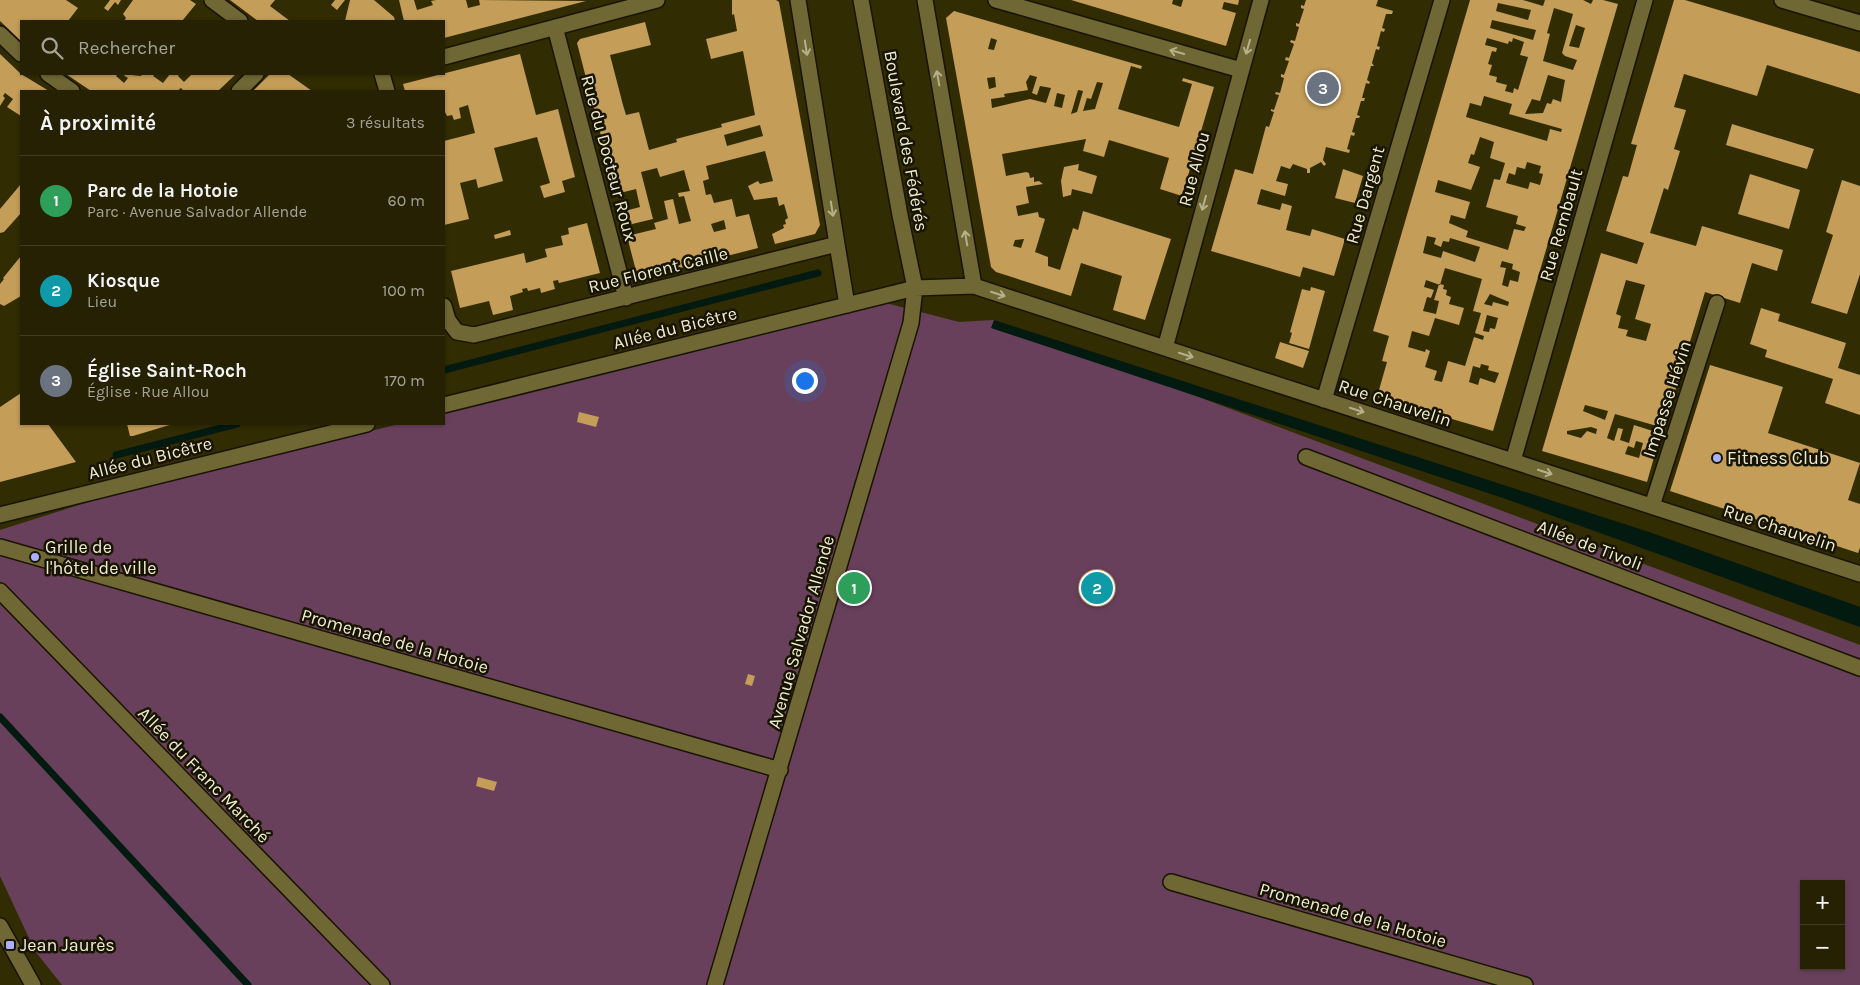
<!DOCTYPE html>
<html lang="fr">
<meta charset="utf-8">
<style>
:root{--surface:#262102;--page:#322e11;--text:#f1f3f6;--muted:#a4a399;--line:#423e24;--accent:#aab0fb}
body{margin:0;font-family:Karla,sans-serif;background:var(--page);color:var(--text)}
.controls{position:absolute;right:15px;bottom:15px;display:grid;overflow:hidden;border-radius:0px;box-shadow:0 1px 4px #0004}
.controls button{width:45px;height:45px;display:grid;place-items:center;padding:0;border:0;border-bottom:1px solid var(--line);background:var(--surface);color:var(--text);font:25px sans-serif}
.you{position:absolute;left:804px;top:380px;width:18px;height:18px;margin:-12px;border:4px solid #fff;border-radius:50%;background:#1a73e8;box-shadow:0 0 0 8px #1a73e833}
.badge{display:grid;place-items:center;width:32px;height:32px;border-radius:50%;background:var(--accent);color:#fff;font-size:16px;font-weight:700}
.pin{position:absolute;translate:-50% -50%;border:2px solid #fff;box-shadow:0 1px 5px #0006}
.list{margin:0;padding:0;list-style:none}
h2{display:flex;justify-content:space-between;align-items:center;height:65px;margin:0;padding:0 20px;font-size:21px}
h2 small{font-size:16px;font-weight:400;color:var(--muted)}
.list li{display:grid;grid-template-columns:32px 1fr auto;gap:15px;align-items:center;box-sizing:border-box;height:90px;padding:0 20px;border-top:1px solid var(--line)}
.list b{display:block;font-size:19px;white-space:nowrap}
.list p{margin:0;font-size:16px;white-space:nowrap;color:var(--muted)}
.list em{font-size:16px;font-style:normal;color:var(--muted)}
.icon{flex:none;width:28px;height:28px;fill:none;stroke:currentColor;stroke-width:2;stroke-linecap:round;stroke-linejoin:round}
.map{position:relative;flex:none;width:1860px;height:985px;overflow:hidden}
.search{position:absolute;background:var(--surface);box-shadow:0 1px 4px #0004;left:20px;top:20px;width:425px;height:55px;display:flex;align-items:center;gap:12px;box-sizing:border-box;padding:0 18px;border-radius:0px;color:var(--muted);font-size:19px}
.panel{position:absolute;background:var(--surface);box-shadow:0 1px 4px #0004;left:20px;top:90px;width:425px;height:335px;border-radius:0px}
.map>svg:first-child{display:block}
</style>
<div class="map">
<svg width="1860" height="985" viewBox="0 0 1860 985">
<rect width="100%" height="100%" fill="#322c03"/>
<path fill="#69405b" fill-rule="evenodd" d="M886,303L959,322L993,320L1860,645V985H62L35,951L0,876V530L104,497L399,424H444V413ZM1804,884H1841V966H1804Z"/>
<path fill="#021a0f" d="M994,320L1649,532L1860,607V627L1506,499L991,328Z"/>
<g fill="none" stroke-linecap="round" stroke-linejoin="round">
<path stroke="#021a0f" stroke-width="7" d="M444,370L818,273
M116,455L237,424
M0,717L248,985"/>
</g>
<path fill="#c49d58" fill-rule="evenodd" d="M0,0H66L78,8L68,21H21V41L0,21Z
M110,0H121L118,5L115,2L108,11L104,8Z
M133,0H190L196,4L182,21H124L126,18L123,14Z
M230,0H275L270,6L290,21H258Z
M335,0H345L337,10L331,5Z
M350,0H374L394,17L395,21H345Z
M399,0H414L417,10L433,5L431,1L436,0H466L468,8L480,5L479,0L586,1L444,38V21H404Z
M732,0H776L779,2L820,225L815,234L775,244L772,234L784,228L783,225L786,224L785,220L788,218L784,204L779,206L777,197L754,200L748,186L758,181L760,184L773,181L765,151L706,166L709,179L703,181L706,195L711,194L714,203L732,199L736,217L749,214L758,248L645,277L636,271L627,236L656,229L654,223L668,219L664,201L673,199L679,224L691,221L684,196L679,197L678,193L690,191L684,170L660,177L657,168L641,172L653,219L624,226L621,212L640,207L636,189L616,194L577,43L580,39L645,22L651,45L610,55L623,105L626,115L639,112L649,150L677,142L676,139L722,127L721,124L755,115L743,51L711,59L706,39L737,31L734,14L732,15ZM760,125L763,136L727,146L724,135ZM724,220L726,229L714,232L711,224Z
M1071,0H1173L1172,4L1181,7L1183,0H1239L1238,5L1224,2L1222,9L1236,13L1226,46Z
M1306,0H1378L1376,6L1393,11L1392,14H1386L1382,28L1385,29L1384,32L1381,31L1377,46L1380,47L1379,50L1376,49L1372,63L1374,66H1371L1367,80L1370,82L1369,84L1366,83L1362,98H1365L1364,101H1361L1357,115L1360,116L1359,118H1356L1352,132L1355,133L1354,136L1351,135L1347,149L1350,150L1349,153L1326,147L1323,160L1326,164L1324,166L1321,162L1310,168V173H1307V169L1293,164L1290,169L1281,166L1276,181L1288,184L1285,196L1261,189L1257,204L1280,210L1282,203L1292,206L1286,230L1310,236L1312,229L1345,239L1334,276L1303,267L1300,277L1211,251L1235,169L1253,174L1266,126L1269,127L1274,112L1271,111V109L1274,110L1279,95L1275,94L1276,92L1280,93L1284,78L1281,77V74L1284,75L1289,61L1285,60L1286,57L1289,58L1294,44L1290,42L1291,40L1295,41L1299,27L1296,26V23L1299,24L1304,9L1301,8V5L1304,6Z
M1470,0H1523L1543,6L1545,0H1583L1591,4L1593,0H1603L1618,4L1493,431L1377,397L1387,362L1382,361L1389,336L1373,331ZM1498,3L1531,10L1528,20L1496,11ZM1554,8L1573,14L1562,53L1565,56L1577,60L1573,70L1543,61L1550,34L1547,33ZM1492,20L1536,30L1533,40L1490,28ZM1576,25L1585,28L1579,48L1569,46ZM1487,38L1508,44L1509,41L1512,42L1513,38L1524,42L1520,55L1528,57L1518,90L1514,88L1513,93L1505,91L1507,85L1496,82L1497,77L1489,75L1492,65L1488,64L1492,51L1496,52L1497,48L1485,45ZM1548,75L1565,80L1561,102L1553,99L1551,104L1547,103L1543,113L1525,114L1532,99L1540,101ZM1484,96L1512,104L1509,114L1562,129L1561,132L1550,129L1547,141L1466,117L1470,103L1481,106ZM1480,137L1494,142L1490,158L1505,163L1500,180L1494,179L1486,207L1518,216L1516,224L1526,227L1524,231L1514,229L1508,250L1466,237L1468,231L1449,223L1451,215L1465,219L1470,202L1435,192L1438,180L1471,190L1480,167L1468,163L1471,154L1474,155ZM1527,162L1541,166L1539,173L1543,174L1540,185L1530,182L1528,189L1506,183L1509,173L1515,175L1517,167L1525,169ZM1427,236L1436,238L1434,244L1441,247L1443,241L1449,242L1450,238L1480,247L1475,262L1443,251L1441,258L1423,253ZM1502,261L1513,264L1512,269L1520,272L1518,282L1510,280L1508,287L1502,285L1506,268L1500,267ZM1445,268L1482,279L1473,311L1481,313L1475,333L1484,336L1483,340L1474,337L1465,366L1448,361L1442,382L1434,380L1437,371L1425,367L1430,351L1426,349L1425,352L1408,347L1412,331L1429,336L1435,318L1459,325L1464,308L1449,304L1451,297L1446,295L1447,290L1443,289L1444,285L1439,284L1434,300L1439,301L1436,314L1423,311L1427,297L1431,298L1434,290L1424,287L1426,280L1440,285ZM1490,294L1509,302L1508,306L1493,302L1492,306L1484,304ZM1487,315L1498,318L1495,329L1490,328L1489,332L1483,331ZM1481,364L1489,366L1488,370L1499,373L1495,383L1480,378L1478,385L1469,382L1473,366L1480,368Z
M1674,0H1685L1860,52V94L1767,65L1757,96L1684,74L1674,107L1686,110L1674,149L1680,151L1668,190L1664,188L1650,233L1696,246L1702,226L1783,250L1777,271L1752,263L1740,303L1705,292L1664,428L1615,414L1607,438L1614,441L1618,428L1623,429L1620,440L1629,443L1634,425L1662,434L1658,447L1651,444L1648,452L1655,454L1647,482L1542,451L1601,253L1637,264L1644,243L1606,231L1623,176L1628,177L1637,145L1631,144ZM1626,280L1645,285L1635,319L1651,324L1646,341L1626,336L1628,330L1618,328L1621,316L1616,314ZM1585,405L1608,411L1605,420L1583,411ZM1591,427L1597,429L1596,434L1587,431L1581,438L1567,434V431ZM1636,441L1643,443L1639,458L1625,454L1628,446L1634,448Z
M954,11L1142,66L1141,69L1131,66L1118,109L1179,127L1192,84L1182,81L1183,78L1214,87L1182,196L1160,189L1169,158L1109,140L1104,157L1083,151L1086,139L1002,154L1006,176L1026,172L1029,173L1030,178L1034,177V182L1039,181L1043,184L1026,187L1029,203L1016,206L1018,216L1038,212L1039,217L1045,219L1035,252L1048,257V266L1060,270L1073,228L1078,230L1083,211L1171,239L1145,320L1113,310L1122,276L1081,263L1071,296L996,272L991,267L946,18ZM991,38L997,40L994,50L988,49ZM1030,75L1037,77L1032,93L1037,95L1040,86L1051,88L1046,103L1030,99L992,108L991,99L1005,97L1004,94L1028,90L1026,82ZM995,77L996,87L989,89L987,78ZM1097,82L1103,83L1095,109L1083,111L1087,98L1091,99ZM1078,90L1083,91L1077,112L1071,114ZM1057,93L1065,95L1062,108L1054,106ZM1024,239L1021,248L1013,246L1015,240Z
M0,54L21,74L49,91H21V116L7,107L13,99L5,93L3,96L5,98L0,106Z
M520,54L536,115L558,109L575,177L562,181L565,192L544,198L540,186L550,183L537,137L494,148L503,181L478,188L476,179L460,183L469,219L444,225V141L475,133L468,105L459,108L461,118L454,120L452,115L447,116L444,110V91H405L403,84Z
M66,74H118L116,76L124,83L128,78L122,74L141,76L142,74H155L153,76L163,83L170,74H179L178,76L184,82L192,74H236L218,91H184L181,88L177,91H91Z
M270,74H288L312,91H253Z
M1732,124L1814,149L1807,169L1726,145Z
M1079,164L1078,170L1097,176L1092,194L1072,189L1071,195L1063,197L1061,181L1064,167Z
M1343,169L1363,176L1355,203L1335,198Z
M1750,174L1800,190L1789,229L1738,214Z
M1842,180L1860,186V274L1847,314L1811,303L1833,235L1826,232Z
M21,184V213L4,232L0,233V209Z
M587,223L600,273L559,283L558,280L553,281L555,289L541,293L540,288L528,291L527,288L522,289L523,292L510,296L513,310L493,315L489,301L460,308L451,271L524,253L526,263L547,257L545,249L563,245L561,236L569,234L568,228Z
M510,230L511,235L495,239L494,235Z
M21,256V296L4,306L0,304V284L4,279L3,278Z
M1311,287L1325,291L1309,349L1289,343L1292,333L1290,332L1302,289L1310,291Z
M1761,308L1780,314L1778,321L1846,343L1838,368L1860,375V415L1825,403L1833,379L1765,357L1767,350L1750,344Z
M1280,342L1309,351L1303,368L1275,358Z
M1710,365L1783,387L1768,433L1860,463L1848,500L1860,504V548L1858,553L1670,491Z
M21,393V424H48L76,462L0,482V407Z
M579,412L599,417L596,427L577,422Z
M127,424H173L133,436H130Z
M1078 588a19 19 0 1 1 38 0a19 19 0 1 1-38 0Z
M748,674L755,676L752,686L745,684Z
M478,777L497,782L494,791L476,786Z"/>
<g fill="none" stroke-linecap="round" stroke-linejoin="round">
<defs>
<path id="street" d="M212,0L240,21
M798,0L837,244
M925,0L974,286
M996,0L1241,70
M1782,0L1860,23
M555,27L626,298
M0,34L21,54
M444,57L657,0
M48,74L72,91
M382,74L387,91
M239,91L256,74
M444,306L448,320L457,332L474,335L837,244L847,305
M1165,348L1261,0
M1324,400L1442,0
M444,405L915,288L974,286L1860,574
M1306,457L1860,668
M1513,461L1645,0
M1652,506L1717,303
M0,515L367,424
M0,547L780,770
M0,591L382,985
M1171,882L1525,985
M0,926L33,985
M715,985L911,323L915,288L900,215L861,0"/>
</defs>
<use href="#street" stroke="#181400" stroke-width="18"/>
<use href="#street" stroke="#6f6734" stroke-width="15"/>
</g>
<defs><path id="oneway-shaft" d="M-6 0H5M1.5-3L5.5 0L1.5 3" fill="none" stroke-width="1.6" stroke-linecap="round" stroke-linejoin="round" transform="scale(1.25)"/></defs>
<g stroke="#b5b08a">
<use href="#oneway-shaft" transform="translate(1248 47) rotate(106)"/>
<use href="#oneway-shaft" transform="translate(806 48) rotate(81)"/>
<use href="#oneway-shaft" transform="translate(1177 52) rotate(-164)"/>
<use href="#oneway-shaft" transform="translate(938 78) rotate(-100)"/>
<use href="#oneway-shaft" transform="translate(1204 203) rotate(105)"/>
<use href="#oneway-shaft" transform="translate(832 209) rotate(81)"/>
<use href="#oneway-shaft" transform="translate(966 238) rotate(-100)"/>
<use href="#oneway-shaft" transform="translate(998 294) rotate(18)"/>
<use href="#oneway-shaft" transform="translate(1186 355) rotate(18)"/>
<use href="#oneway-shaft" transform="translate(1357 410) rotate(18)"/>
<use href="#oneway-shaft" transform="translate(1545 472) rotate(18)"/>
</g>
<g fill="#aab0fb" stroke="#171401" stroke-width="2">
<circle cx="1717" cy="458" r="5"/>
<circle cx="35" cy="557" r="5"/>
<rect x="5" y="940" width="10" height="10" rx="2.5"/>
</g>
<g text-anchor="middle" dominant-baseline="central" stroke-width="5" stroke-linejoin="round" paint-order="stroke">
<g font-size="18" fill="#efebd0" stroke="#171401">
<text transform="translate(906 141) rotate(80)">Boulevard des Fédérés</text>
<text transform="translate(609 158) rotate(75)">Rue du Docteur Roux</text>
<text transform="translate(1194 169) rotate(-75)">Rue Allou</text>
<text transform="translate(1365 195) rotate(-74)">Rue Dargent</text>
<text transform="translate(1561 225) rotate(-74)">Rue Rembault</text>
<text transform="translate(658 270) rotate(-14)">Rue Florent Caille</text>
<text transform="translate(675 328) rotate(-14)">Allée du Bicêtre</text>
<text transform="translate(1667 399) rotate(-72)">Impasse Hévin</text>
<text transform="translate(1395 403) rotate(18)">Rue Chauvelin</text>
<text transform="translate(150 458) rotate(-14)">Allée du Bicêtre</text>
<text transform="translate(1780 528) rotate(18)">Rue Chauvelin</text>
<text transform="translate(1590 545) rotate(21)">Allée de Tivoli</text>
<text transform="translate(801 632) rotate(-74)">Avenue Salvador Allende</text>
<text transform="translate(395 641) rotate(16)">Promenade de la Hotoie</text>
<text transform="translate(204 775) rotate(46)">Allée du Franc Marché</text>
<text transform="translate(1353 915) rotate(16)">Promenade de la Hotoie</text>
</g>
<g font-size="18" fill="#efebd0" stroke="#171401" text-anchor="start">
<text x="1727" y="458">Fitness Club</text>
<text x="45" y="547">Grille de<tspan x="45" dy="21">l'hôtel de ville</tspan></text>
<text x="20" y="945">Jean Jaurès</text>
</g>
</g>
</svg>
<div class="controls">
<button>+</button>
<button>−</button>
</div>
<div class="you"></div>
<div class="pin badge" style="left:854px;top:588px;background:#2e9e5b">1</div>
<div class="pin badge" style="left:1097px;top:588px;background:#0f9aa8">2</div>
<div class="pin badge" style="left:1323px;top:88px;background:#6b7280">3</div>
<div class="search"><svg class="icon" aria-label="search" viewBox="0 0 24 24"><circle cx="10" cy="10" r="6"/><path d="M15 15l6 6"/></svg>Rechercher</div>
<section class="panel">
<h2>À proximité<small>3 résultats</small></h2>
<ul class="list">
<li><span class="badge" style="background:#2e9e5b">1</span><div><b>Parc de la Hotoie</b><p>Parc · Avenue Salvador Allende</p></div><em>60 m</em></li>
<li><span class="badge" style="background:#0f9aa8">2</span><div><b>Kiosque</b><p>Lieu</p></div><em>100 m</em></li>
<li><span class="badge" style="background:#6b7280">3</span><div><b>Église Saint-Roch</b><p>Église · Rue Allou</p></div><em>170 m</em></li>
</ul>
</section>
</div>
